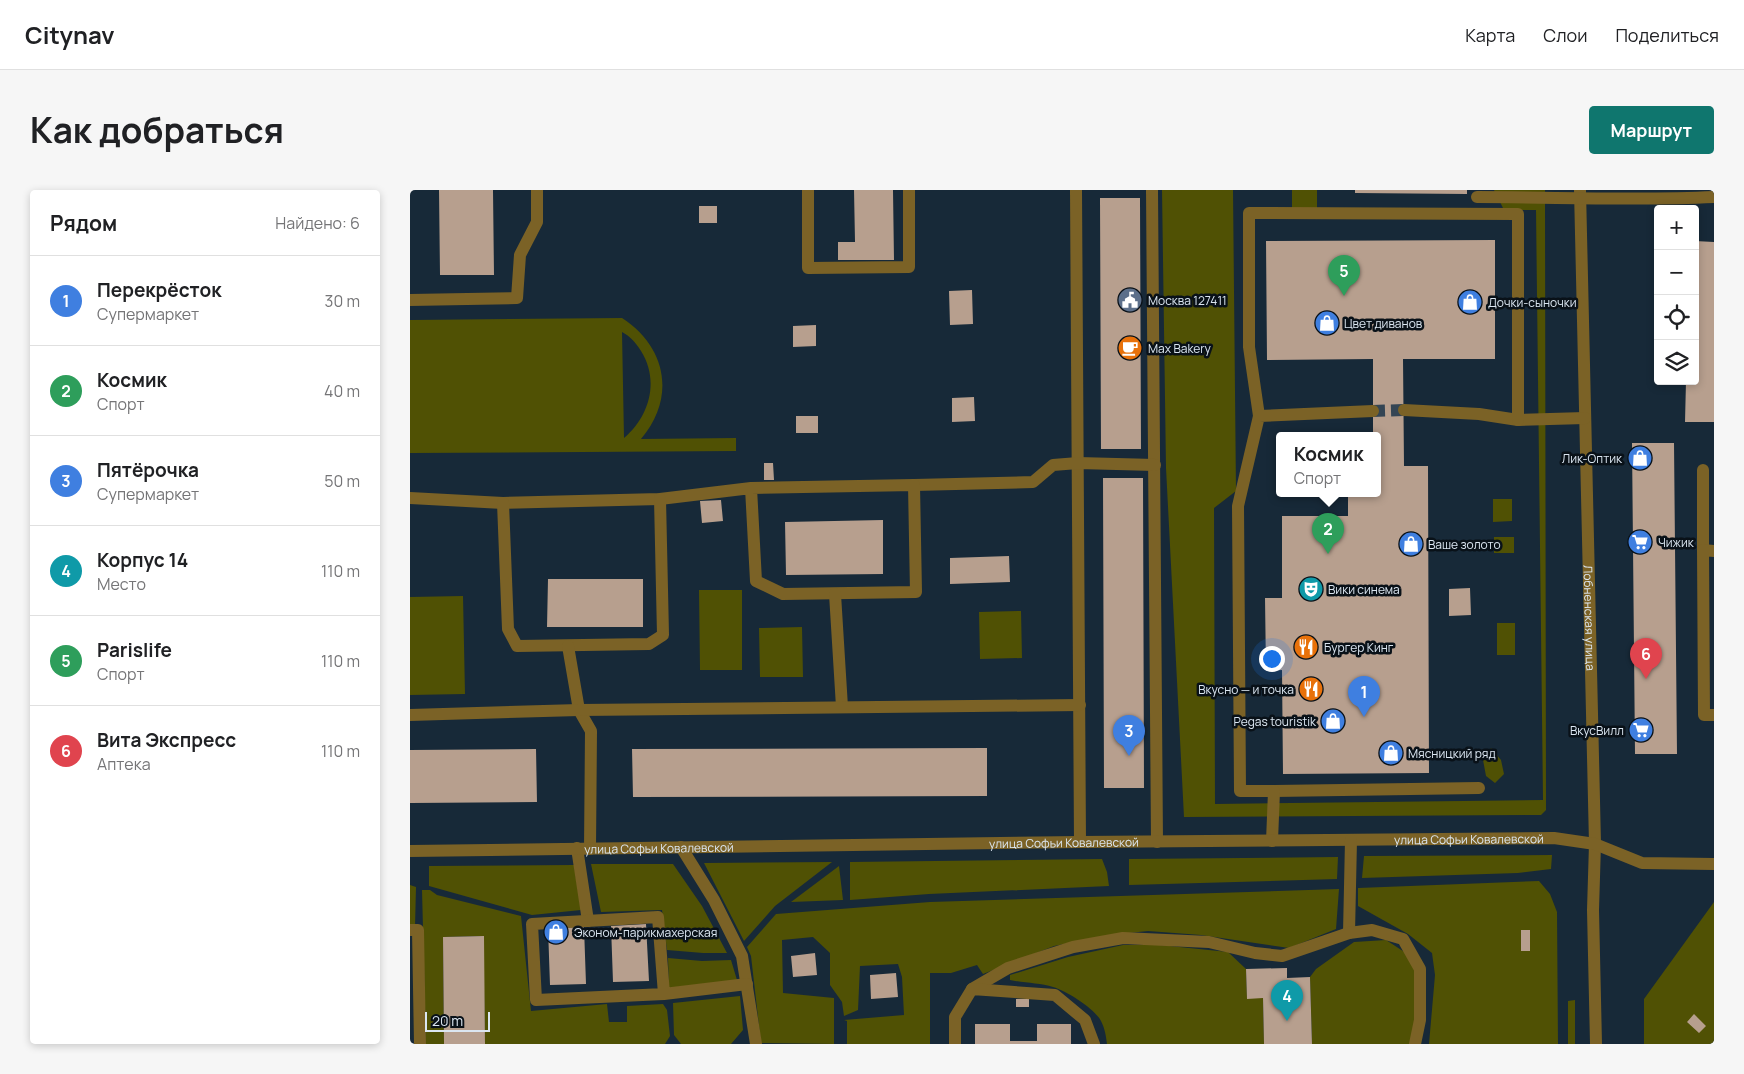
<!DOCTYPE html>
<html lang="ru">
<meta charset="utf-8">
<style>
:root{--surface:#fff;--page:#f6f6f6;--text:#202124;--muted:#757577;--line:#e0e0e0;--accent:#0f766e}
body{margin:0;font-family:Manrope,sans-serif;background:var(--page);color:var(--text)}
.controls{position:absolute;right:15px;top:15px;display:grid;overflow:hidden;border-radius:5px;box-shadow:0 2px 8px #0003}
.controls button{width:45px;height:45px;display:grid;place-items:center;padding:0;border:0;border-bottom:1px solid var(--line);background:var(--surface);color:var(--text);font:25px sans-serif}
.scale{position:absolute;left:15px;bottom:12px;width:65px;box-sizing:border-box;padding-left:5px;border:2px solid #dbe6f1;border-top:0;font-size:14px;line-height:18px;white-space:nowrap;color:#dbe6f1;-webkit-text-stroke:4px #091118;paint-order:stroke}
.you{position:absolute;left:861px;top:468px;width:18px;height:18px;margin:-12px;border:4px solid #fff;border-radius:50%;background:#1a73e8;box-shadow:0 0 0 8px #1a73e833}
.badge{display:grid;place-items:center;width:32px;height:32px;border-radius:50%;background:var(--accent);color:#fff;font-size:16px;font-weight:700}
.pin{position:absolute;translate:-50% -41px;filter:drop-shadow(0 1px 2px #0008)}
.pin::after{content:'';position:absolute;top:26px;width:18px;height:15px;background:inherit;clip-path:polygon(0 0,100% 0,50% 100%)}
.popup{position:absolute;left:866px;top:242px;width:105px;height:65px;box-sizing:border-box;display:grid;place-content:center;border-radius:5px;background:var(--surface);filter:drop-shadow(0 1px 4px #0005);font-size:16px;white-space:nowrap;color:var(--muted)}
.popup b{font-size:19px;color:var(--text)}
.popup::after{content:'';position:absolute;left:50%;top:100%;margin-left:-10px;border:10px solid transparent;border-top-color:var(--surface)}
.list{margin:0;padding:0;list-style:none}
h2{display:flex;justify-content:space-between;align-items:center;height:65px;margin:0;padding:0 20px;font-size:21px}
h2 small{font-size:16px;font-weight:400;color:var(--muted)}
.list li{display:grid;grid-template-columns:32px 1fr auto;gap:15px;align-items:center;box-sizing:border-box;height:90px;padding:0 20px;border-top:1px solid var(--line)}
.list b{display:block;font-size:19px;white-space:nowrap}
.list p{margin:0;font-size:16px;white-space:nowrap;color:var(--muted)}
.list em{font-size:16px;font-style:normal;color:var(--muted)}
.icon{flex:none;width:28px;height:28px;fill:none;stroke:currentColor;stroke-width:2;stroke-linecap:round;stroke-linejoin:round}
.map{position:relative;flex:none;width:1304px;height:854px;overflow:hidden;border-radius:5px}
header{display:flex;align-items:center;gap:30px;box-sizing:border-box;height:70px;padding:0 25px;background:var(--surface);border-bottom:1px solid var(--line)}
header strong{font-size:24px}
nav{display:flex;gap:28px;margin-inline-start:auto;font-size:18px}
.intro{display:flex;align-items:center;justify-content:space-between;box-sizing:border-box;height:120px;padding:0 30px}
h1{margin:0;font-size:35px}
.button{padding:12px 22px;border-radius:5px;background:var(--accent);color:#fff;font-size:18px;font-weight:700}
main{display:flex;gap:30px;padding:0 30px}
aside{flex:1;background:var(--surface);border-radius:5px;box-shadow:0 2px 8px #0003}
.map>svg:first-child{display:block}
</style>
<header>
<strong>Citynav</strong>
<nav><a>Карта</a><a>Слои</a><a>Поделиться</a></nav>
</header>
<div class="intro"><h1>Как добраться</h1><a class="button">Маршрут</a></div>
<main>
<aside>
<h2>Рядом<small>Найдено: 6</small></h2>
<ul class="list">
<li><span class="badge" style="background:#3f7fe0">1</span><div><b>Перекрёсток</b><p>Супермаркет</p></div><em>30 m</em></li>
<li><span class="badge" style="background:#2e9e5b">2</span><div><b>Космик</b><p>Спорт</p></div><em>40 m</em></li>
<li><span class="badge" style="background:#3f7fe0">3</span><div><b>Пятёрочка</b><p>Супермаркет</p></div><em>50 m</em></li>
<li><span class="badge" style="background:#0f9aa8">4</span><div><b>Корпус 14</b><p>Место</p></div><em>110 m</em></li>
<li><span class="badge" style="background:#2e9e5b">5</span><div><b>Parislife</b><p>Спорт</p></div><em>110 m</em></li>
<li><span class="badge" style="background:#e0444e">6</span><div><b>Вита Экспресс</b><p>Аптека</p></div><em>110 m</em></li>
</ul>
</aside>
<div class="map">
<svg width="1304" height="854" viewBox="0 0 1304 854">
<rect width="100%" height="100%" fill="#172938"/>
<path fill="#505104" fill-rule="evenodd" d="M752,0H823L826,301L804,318L805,614L1133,610L1126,20H1094L1084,0H1135L1136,620L1131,625L774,627L756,278Z
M882,0H907V21H882Z
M212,128C257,157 266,208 231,249L326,248V261L0,263V130ZM212,142C220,146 226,153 231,161C250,191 239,227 214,248Z
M1083,309H1102V331L1083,332Z
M1084,347H1104V363H1084Z
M289,400H332V480H290Z
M53,406L55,504L0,505V407Z
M611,421L612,468L570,469L569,422Z
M1087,433H1105V465H1087Z
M392,437L393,487H350L349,438Z
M1081,558L1091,570L1094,584L1085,593L1076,586L1073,570Z
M1142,665L1141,679L1108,683L952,688L954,666Z
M928,667L927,689L719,695V669Z
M692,669L697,682L699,696L519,704L440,710V672Z
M422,672L365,716L334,751L294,673Z
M181,674H263L292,716L317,763H293L257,760L252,720L191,722Z
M164,675L171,720L122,725L19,696V676Z
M429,676L433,710L381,712Z
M1129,691L1140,704L1147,722L1148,854H1019L1025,785L1022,763L998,744L948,716V698Z
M0,695L6,697L5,737L0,734Z
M929,699L926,739L879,758L791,745L738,741L699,745L644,756L573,784L567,775L541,783H520V854H437V831L434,830L494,825L492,787L488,774L450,776L448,820L434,826L432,812L420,795V763L403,747L372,750L373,803L424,808V854L351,853L341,766L337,757L366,724L520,712Z
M12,700H20L27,705L111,726L121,821L197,814L199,832H217V816L253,814L257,820L260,846L255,854H75L73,746L33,747L34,854H16Z
M1304,712V854H1234V809Z
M976,750L999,765L1006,783L1007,830L1001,854H902L900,787L906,779L944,752Z
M713,755H750L818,762L836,779L837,808H853L854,854H697C696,846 695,839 691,831C685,819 657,801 643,797C630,793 614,793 600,790V785L658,767Z
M258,768L292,771L321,770L327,790L259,798Z
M330,806L333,840L321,854H271L264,845L263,813Z
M1165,810V854H1158V811Z"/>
<path fill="#b79f8e" d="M29,0H83L84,85H30Z
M444,0H483L484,70H428V52H445Z
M945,0H1057V4L945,3Z
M690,8H730L731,259H691Z
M289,16H307V33H289Z
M1085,50V169H993L994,276H1018L1019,583L873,584L872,480L856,481L855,408H872V326H938V303H967V245H963V169L857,170L856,51Z
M1285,51L1304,52V232H1275L1276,191H1285Z
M562,100L563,134L540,135L539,101Z
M406,135V156L383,157V136Z
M564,207L565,231L542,232V208Z
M386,226H408V243H386Z
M1222,253H1264L1267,564H1225Z
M354,273H363L364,290H354Z
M693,288H733L734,598H694Z
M311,310L313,331L292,333L290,311Z
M473,330V384L376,385L375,332Z
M599,366L600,392L540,394V368Z
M138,389H233V437H137Z
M1060,398L1061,425L1039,426V399Z
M577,558V606L223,607L222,559Z
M126,559L127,612L0,613V560Z
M236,734L239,791L203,792L201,736Z
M174,737L176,794L140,795L138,738Z
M1111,740H1120V761H1111Z
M74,746L75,854H34L33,747Z
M405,763L407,785L383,787L381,766Z
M877,778V788L900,787L902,854H854L853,808L837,809L836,779Z
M486,783L488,807L461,809L460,785Z
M606,809H619V817H606Z
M1284,824L1296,836L1289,843L1277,832Z
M565,834H600V851H627V834H661V854H565Z"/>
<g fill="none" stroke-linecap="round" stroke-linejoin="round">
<path stroke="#344554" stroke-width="12" stroke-dasharray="12 6" stroke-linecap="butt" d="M963,221L994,220"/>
<g stroke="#7b6226" stroke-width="12">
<path d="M398,0V78L499,77V0"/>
<path d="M666,0L670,652"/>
<path d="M742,0L747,652"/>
<path id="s1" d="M1170,0L1185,654L1183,720L1186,854"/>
<path d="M1067,7C1146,7 1225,11 1304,7"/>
<path d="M0,110L107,108L110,65L127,32V0"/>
<path d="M994,220L1069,224L1108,230L1175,228"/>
<path d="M849,226L839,157V23L1108,24V230"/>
<path d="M1293,280V360"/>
<path d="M504,295L623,292L643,275L668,273L745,275"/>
<path d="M0,308L93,313L250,309L341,298L504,295L506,402L373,404L346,391L341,298"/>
<path d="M93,313L98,439L107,456L239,454L253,445L250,309"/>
<path d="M1304,361L1293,360L1294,525H1304"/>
<path d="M425,404L432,517"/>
<path d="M158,456L169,520L181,541L180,659"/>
<path d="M0,525L169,520L670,515"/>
<path d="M864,601L1069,598"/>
<path d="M862,651L864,601H830L828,316L849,226L963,221"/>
<path d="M271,657L304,710L332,766L346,854"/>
<path d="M167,658L178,731"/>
<path id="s2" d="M0,661L670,652L1144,648L1185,654L1232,673L1304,674"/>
<path d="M0,740H8L10,854"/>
<path d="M939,743L941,650"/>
<path d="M562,799L598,778L663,757L713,748L799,752L845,763L872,766L939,743L962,740L993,749L1010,779V830L1005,854"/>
<path d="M254,804L248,727L122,734L126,810L254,804L337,794"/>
<path d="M545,854V827L562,799L645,805L675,830L684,854"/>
</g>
</g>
<defs>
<symbol id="civic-disc" viewBox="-11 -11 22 22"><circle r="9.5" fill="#5c6f8a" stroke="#091118"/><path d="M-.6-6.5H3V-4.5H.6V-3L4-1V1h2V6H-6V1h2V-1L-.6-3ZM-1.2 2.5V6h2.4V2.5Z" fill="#fff"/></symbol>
<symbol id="shop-disc" viewBox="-11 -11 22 22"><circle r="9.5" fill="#3f7fe0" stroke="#091118"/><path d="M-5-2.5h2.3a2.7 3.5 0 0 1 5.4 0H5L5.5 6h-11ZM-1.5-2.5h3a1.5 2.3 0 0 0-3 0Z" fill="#fff"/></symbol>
<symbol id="cafe-disc" viewBox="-11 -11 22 22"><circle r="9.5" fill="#e8710a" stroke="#091118"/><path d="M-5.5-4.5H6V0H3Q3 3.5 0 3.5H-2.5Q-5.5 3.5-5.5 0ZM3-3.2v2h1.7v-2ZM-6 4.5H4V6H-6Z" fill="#fff"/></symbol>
<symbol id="supermarket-disc" viewBox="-11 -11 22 22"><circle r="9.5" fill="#3f7fe0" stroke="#091118"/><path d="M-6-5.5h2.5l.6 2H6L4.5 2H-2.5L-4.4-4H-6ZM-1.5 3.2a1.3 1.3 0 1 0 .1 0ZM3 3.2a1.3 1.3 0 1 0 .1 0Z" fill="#fff"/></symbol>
<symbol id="theatre-disc" viewBox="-11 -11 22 22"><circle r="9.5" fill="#0f9aa8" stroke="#091118"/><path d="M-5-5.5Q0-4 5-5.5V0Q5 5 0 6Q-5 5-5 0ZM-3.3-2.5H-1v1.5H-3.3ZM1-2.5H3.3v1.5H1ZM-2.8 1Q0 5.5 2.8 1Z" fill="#fff"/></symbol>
<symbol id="restaurant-disc" viewBox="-11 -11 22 22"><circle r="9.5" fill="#e8710a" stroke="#091118"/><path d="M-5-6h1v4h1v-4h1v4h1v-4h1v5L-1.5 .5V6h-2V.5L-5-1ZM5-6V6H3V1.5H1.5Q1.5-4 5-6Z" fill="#fff"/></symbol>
</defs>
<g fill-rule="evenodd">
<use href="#civic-disc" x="706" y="96" width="28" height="28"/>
<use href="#shop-disc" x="1046" y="98" width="28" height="28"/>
<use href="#shop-disc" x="903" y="119" width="28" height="28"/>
<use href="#cafe-disc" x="706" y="144" width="28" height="28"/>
<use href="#shop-disc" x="1216" y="254" width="28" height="28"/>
<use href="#supermarket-disc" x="1216" y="338" width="28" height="28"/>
<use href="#shop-disc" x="987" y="340" width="28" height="28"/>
<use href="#theatre-disc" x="887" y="385" width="28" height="28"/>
<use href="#restaurant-disc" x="882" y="443" width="28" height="28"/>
<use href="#restaurant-disc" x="887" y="485" width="28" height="28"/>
<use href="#shop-disc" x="909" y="517" width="28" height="28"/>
<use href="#supermarket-disc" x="1217" y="526" width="28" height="28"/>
<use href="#shop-disc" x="967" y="549" width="28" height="28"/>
<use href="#shop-disc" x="132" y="728" width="28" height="28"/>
</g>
<g text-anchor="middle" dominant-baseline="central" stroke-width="5" stroke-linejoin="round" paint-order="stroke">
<g font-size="12" fill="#dbe6f1" stroke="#091118" text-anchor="start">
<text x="738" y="110">Москва 127411</text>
<text x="1078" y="112">Дочки-сыночки</text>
<text x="934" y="133">Цвет диванов</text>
<text x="738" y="158">Max Bakery</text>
<text x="1212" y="268" text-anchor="end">Лик-Оптик</text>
<text x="1248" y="352">Чижик</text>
<text x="1018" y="354">Ваше золото</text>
<text x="918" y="399">Вики синема</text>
<text x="914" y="457">Бургер Кинг</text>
<text x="884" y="499" text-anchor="end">Вкусно — и точка</text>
<text x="906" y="531" text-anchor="end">Pegas touristik</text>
<text x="1214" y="540" text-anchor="end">ВкусВилл</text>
<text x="998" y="563">Мясницкий ряд</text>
<text x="164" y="742">Эконом-парикмахерская</text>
</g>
<g font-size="12" fill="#dbe6f1" stroke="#091118">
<text stroke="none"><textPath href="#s1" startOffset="428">Лобненская улица</textPath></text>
<text stroke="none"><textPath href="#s2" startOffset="1059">улица Софьи Ковалевской</textPath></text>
<text stroke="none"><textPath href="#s2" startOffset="654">улица Софьи Ковалевской</textPath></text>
<text stroke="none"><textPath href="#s2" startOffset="249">улица Софьи Ковалевской</textPath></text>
</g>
</g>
</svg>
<div class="controls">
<button>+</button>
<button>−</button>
<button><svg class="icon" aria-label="locate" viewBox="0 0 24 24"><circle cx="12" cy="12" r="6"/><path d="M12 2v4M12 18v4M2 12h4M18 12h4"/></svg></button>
<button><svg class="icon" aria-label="layers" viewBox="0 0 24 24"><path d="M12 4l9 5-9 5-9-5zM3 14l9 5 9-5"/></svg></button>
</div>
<div class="scale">20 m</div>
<div class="you"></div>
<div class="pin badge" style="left:954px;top:527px;background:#3f7fe0">1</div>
<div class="pin badge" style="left:918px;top:364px;background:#2e9e5b">2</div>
<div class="popup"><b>Космик</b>Спорт</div>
<div class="pin badge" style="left:719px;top:566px;background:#3f7fe0">3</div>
<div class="pin badge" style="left:877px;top:831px;background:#0f9aa8">4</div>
<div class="pin badge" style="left:934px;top:106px;background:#2e9e5b">5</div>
<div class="pin badge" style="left:1236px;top:489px;background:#e0444e">6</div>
</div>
</main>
